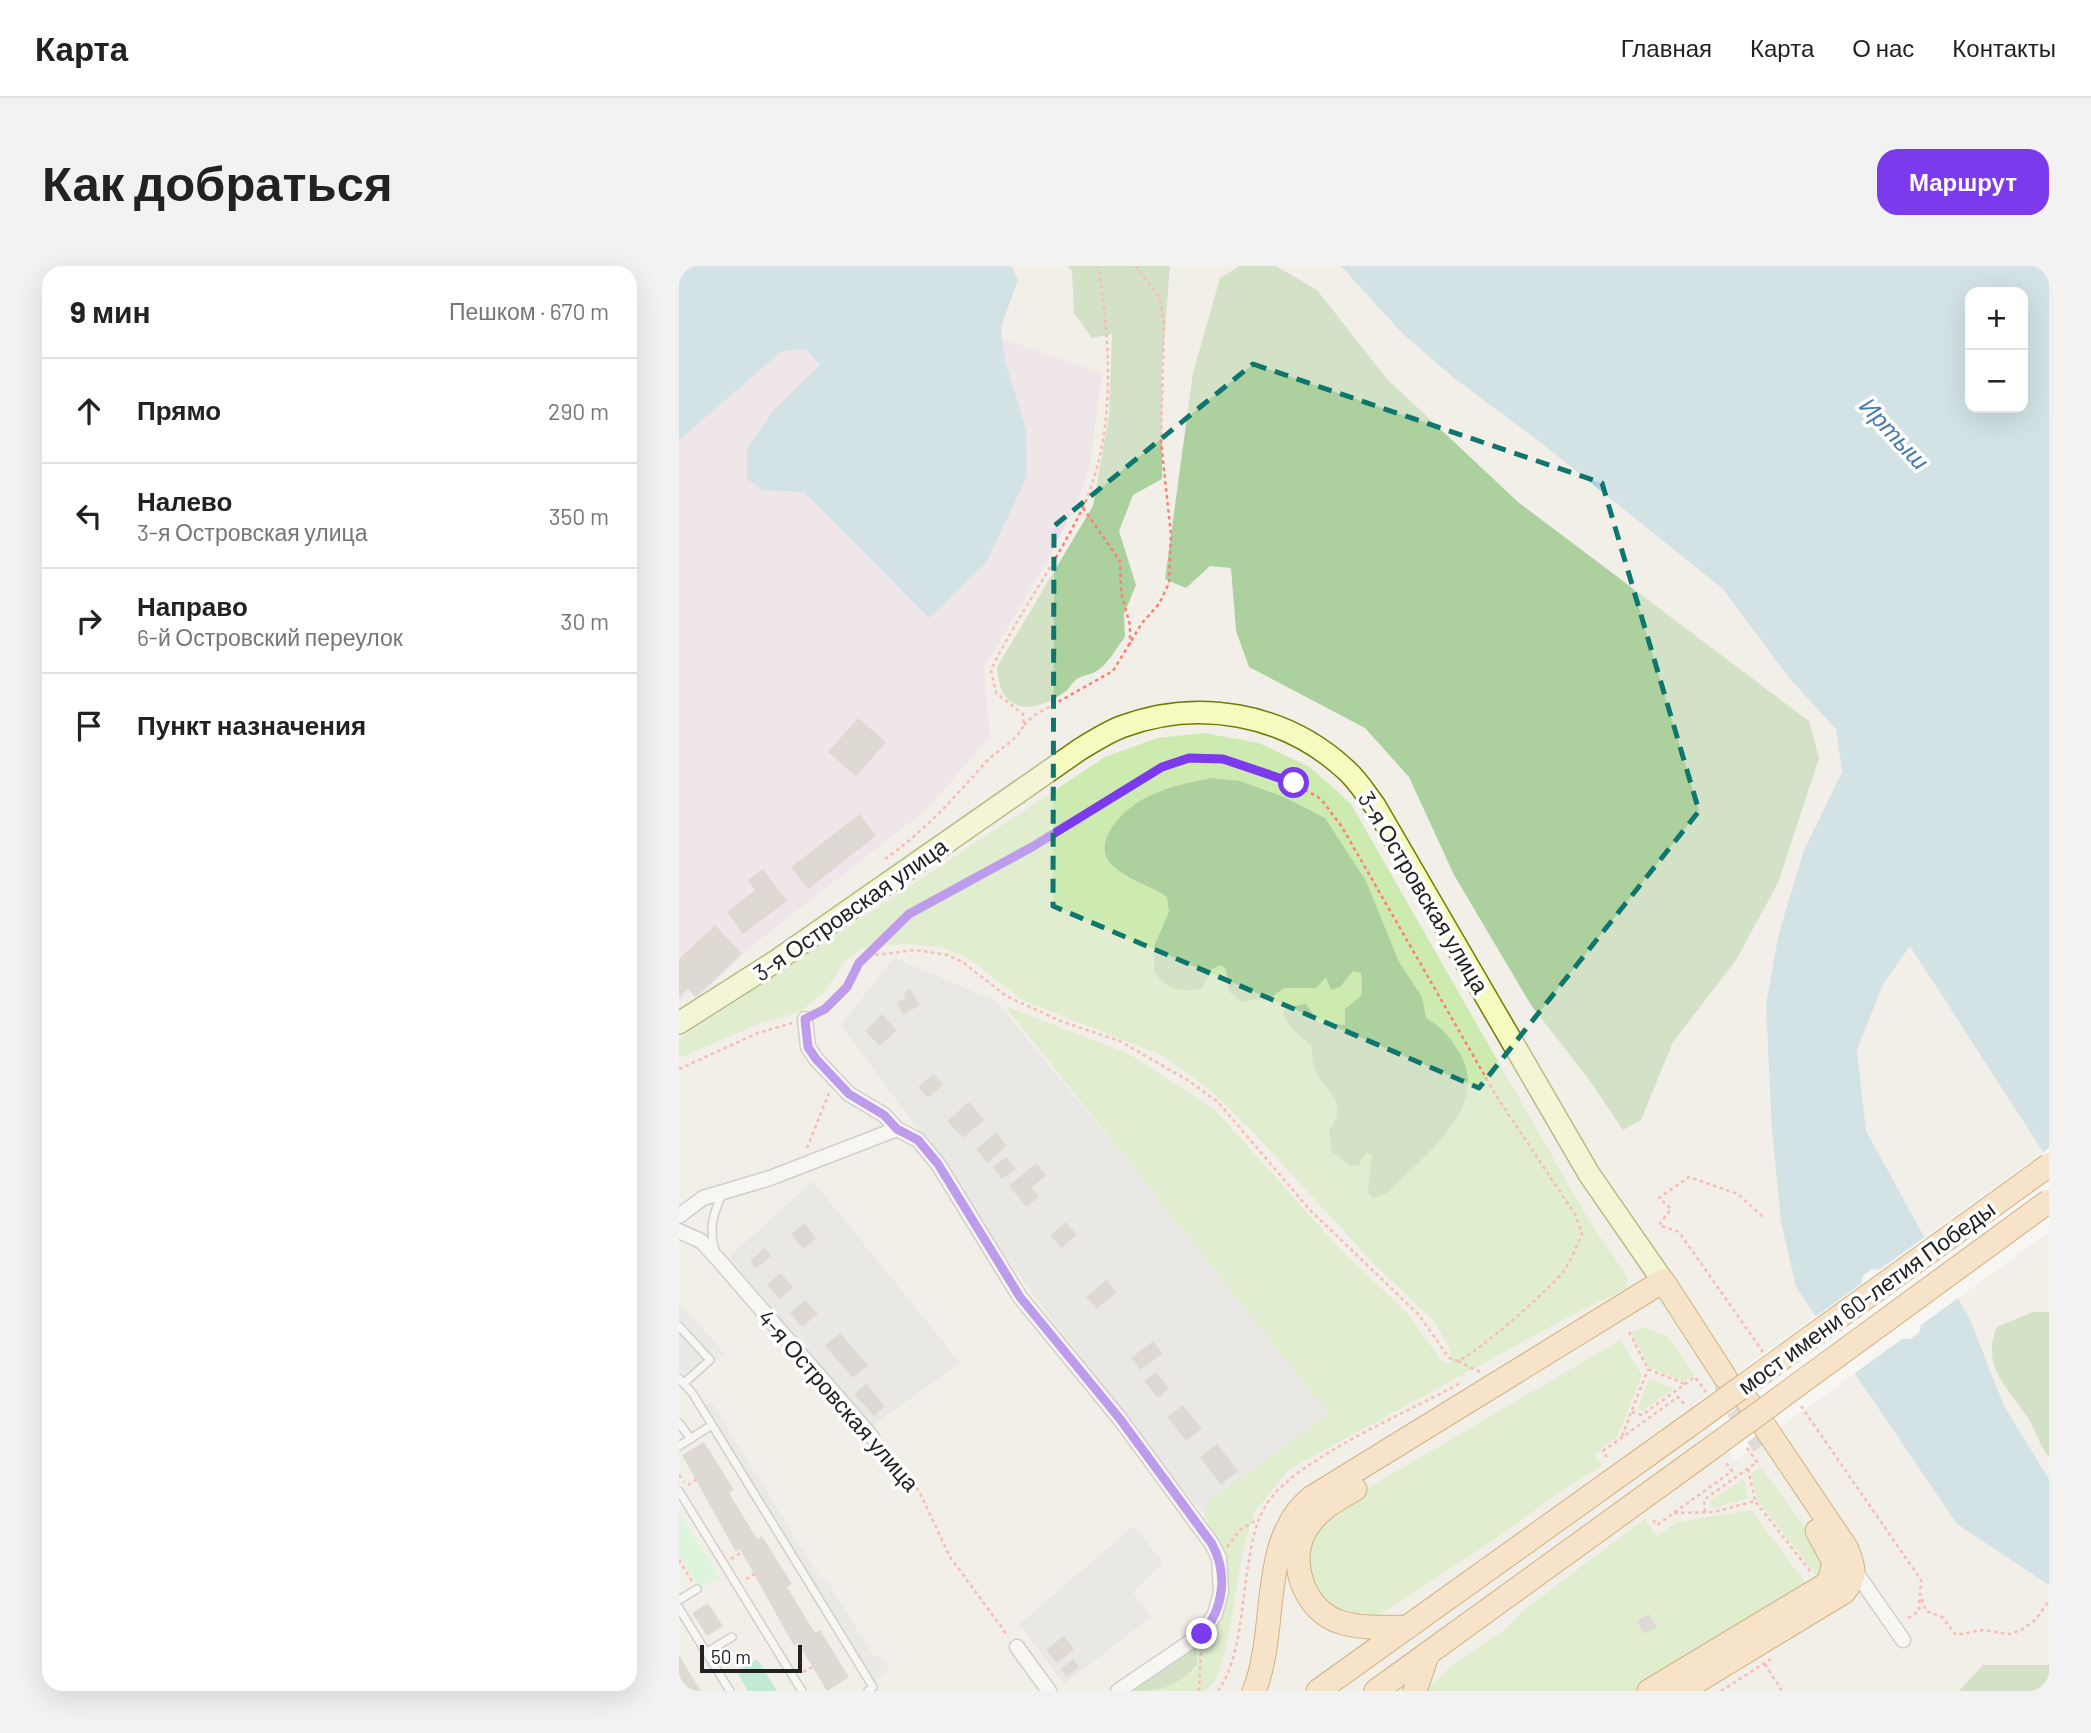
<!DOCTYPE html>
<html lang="ru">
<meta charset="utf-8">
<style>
:root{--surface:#fff;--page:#f2f2f2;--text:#222;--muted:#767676;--line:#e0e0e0;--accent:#7c3aed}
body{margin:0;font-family:Barlow,sans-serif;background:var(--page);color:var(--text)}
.controls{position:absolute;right:21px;top:21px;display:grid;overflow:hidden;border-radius:14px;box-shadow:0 7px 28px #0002}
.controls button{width:63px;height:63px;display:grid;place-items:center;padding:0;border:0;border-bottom:2px solid var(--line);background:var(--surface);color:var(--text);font:35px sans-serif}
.scale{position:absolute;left:21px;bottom:18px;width:102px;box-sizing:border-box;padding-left:7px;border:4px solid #222;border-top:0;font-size:19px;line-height:24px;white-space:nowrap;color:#222;-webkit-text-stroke:5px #fff;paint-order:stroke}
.stop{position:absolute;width:21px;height:21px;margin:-16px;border:5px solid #7c3aed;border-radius:50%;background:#fff}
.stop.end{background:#7c3aed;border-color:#fff;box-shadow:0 2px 7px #0008}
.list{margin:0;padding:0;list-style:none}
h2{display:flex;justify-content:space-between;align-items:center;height:91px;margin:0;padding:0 28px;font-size:30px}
h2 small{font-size:23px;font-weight:400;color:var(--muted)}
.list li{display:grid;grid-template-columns:46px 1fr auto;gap:21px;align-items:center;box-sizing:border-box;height:105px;padding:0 28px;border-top:2px solid var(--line)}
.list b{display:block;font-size:26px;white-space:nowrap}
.list p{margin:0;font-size:23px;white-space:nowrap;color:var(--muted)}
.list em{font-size:23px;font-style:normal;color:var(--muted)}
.icon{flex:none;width:38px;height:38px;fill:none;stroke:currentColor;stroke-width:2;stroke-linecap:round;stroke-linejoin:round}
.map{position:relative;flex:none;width:1370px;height:1425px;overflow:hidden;border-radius:21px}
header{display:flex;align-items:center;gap:42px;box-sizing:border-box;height:98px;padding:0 35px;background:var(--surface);border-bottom:2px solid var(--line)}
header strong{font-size:33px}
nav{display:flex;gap:38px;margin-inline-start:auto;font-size:24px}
.intro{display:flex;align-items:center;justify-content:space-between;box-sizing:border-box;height:168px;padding:0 42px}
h1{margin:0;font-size:49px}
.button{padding:18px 32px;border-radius:21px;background:var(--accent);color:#fff;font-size:24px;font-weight:700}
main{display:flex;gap:42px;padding:0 42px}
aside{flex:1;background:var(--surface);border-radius:21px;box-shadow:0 7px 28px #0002}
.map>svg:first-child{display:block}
</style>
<header>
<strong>Карта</strong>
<nav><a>Главная</a><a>Карта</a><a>О нас</a><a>Контакты</a></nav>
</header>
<div class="intro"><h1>Как добраться</h1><a class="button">Маршрут</a></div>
<main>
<aside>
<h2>9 мин<small>Пешком · 670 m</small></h2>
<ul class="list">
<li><svg class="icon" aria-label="ahead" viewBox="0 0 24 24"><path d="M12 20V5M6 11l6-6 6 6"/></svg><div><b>Прямо</b></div><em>290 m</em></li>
<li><svg class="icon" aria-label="left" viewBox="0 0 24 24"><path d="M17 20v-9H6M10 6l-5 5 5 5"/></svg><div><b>Налево</b><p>3-я Островская улица</p></div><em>350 m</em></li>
<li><svg class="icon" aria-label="right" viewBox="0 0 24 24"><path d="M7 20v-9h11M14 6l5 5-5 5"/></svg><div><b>Направо</b><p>6-й Островский переулок</p></div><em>30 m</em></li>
<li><svg class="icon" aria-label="arrive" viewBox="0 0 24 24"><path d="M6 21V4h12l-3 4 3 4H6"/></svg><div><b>Пункт назначения</b></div></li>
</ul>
</aside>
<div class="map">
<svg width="1370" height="1425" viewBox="0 0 1370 1425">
<rect width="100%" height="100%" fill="#f2efe9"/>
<path fill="#e0dfdf" d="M215,692L317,735L656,1148L524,1246L480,1197L291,943L284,924L162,759Z
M134,915L281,1097L190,1162L50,991Z
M455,1260L484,1297L454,1327L472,1351L385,1418L340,1358Z"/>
<path fill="#ebdbe8" d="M0,0H114L423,107L411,200L400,231L371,290L305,402L311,471L249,542L69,683L18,733L10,727L0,737Z"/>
<path fill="#cdebb0" d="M525,467L580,477L631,501L672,538L908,951L949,1012L946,1023L889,1051L609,1204L575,1247L564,1284L548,1380L537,1414L527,1425H447L502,1385L544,1345L548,1293L525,1249L531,1234L650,1148L326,740L450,788L536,844L660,982L729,1048L762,1094L772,1098L771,1083L755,1055L695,998L574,866L530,823L480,788L345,735L289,692L261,681L227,678L184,682L165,696L146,725L121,746L84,756L0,792V773L426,491L478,472Z
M965,1061L988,1070L1016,1109L1005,1116L970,1101L952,1067Z
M941,1074L963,1109L938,1171L915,1189L923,1200L888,1221L806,1280L697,1351L666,1350L640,1331L627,1305L635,1264L657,1241Z
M970,1113L995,1123L964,1145L959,1142Z
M1082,1201L1144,1286L1142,1315L1078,1234L1072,1208Z
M1065,1213L1069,1232L1032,1243L1031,1234Z
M1072,1244L1132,1324L960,1425H746L772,1400L825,1364L845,1344L965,1253L978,1270L998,1256Z"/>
<path fill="#add19e" d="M388,0H491L483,100V213L454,229L440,265L457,319L445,348L446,371C438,381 429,398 418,405C412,409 403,409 398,413C393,416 391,422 387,425C354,450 320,448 318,401L414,240L430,149L433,68L413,72L395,47L393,5Z
M561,0H597L638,24L708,113L839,236L1130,455L1140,492L1099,617L1057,694L994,776L962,854L944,864L911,815L852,739L775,609L730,511L686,462L570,401L557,365L552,302L531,300L507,322L486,313L514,107L541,12Z
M532,512L561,515L605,531L646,552L687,615L720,696L743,731L747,752C764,762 770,770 780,786C814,842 743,890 708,927L694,932L689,926L693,888L687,887L679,900H671L653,886L650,864C670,836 650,830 637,806C633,799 633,787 632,779L614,764L604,749L606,742L627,738L640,757L666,759V743C685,727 684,735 682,707L674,705L661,721L652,724L647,711L637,722H605L594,730L564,736L550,726L547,703L541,699L533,703L523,722C506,728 484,723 475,705V680L490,646L488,631C472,620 447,613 433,599C412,578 441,547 461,535C482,522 508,517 532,512Z
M1354,1046H1370V1191C1361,1181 1358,1168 1352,1157C1333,1124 1300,1103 1318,1061Z
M510,1379L517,1382L518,1399C492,1425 481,1425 443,1425Z
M1304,1399H1370V1425H1280Z"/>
<path fill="#c8facc" d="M0,1246L40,1311L21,1323L0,1289Z"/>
<path fill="#88e0be" d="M78,1393L98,1425H69L58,1406Z"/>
<path fill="#e2e2e2" d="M0,1036L46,1088L13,1117L0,1102Z
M33,1136L142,1313L146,1311L195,1391L200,1388L211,1405L190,1418L20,1143Z"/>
<path fill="#aad3df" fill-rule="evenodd" d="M0,0H332L339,14L322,61L326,95L347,164L348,210L307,297L250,352L125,226L84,224L68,213V182L95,144L141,99L127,83L103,85L0,174Z
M662,0H1370V895L1231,680L1204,718L1178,784L1187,865L1292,1056L1325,1140L1370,1213V1319L1278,1258L1117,1021L1102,956L1093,864L1087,738L1100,667L1125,584L1163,506L1157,463L1110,412L1044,323L866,180L775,112L723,67ZM1291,26H1344V142H1291Z"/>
<path fill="#fff" d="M1370,882V966L1242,1059L1240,1067L1231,1073H1223L1056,1194L1014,1138L1182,1018L1184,1010L1193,1003L1200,1004Z"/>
<path fill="#c7bfb8" d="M179,452L207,476L177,510L149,486Z
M181,548L197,570L129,623L112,601Z
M84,603L108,635L64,668L48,646L76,624L69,614Z
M36,659L63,688L17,731L9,722L0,731V693Z
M231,723L241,739L224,749L218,737L227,732L224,727Z
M203,748L218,764L201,780L186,765Z
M255,808L264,819L249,832L239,821Z
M290,836L305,854L284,872L268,855Z
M317,866L328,880L308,897L297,883Z
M327,891L337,903L323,913L314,901Z
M357,897L367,909L352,922L360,931L347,941L330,920Z
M387,956L398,969L382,982L371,969Z
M125,957L137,972L124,983L112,968Z
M86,982L92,990L77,1003L71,995Z
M101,1007L114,1021L101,1033L88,1019Z
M427,1014L438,1026L418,1043L407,1031Z
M126,1034L139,1048L123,1061L111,1047Z
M161,1067L189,1099L174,1112L146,1080Z
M474,1075L484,1088L461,1104L452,1092Z
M477,1106L490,1122L479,1132L465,1115Z
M187,1118L206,1140L195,1150L175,1128Z
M504,1139L523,1163L507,1175L488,1151Z
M25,1176L55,1224L50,1227L78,1273L83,1270L113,1318L108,1321L136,1367L141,1364L170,1411L148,1425L119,1377L115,1380L61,1283L57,1286L3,1189Z
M538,1178L559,1205L542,1219L521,1191Z
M29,1337L44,1360L28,1370L13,1347Z
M970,1348L978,1361L965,1368L958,1355Z
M385,1370L395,1383L378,1397L367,1384Z
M0,1389L15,1414L22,1425H0Z
M394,1393L400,1401L388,1411L382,1403Z"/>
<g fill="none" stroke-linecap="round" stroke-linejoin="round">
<path stroke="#c8c6c1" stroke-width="23" stroke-dasharray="23 11" stroke-linecap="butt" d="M1046,1111L1049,1130L1084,1179"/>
<defs>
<path id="service" d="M36,984C29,962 35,946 44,926
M0,1060L31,1094L5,1117
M0,1112L14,1128L194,1421L189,1425
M0,1157L12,1173
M0,1180L33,1159
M0,1225L123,1425
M0,1334L18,1323
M0,1342L51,1425
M28,1386L53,1371"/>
<path id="minor" d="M126,753L129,781L137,793L170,828L205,849L218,863L239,874L259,898L341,1031L441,1153L533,1278L540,1292L542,1326L536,1348L523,1368L439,1425
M0,950L24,932L91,912L218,863
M0,965L22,975L38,992L193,1171
M1176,1305L1224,1374
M338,1381L370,1425"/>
<path id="secondary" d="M0,757L97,695L400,484C413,476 427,467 442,461C519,432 605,447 666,503C678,513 687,528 696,540L910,908L984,1015"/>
<path id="primary" d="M676,1223C659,1233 640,1243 629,1260C606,1293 625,1347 664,1357C686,1363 708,1361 729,1361
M575,1425C600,1365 579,1275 632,1232L984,1015L1046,1111
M639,1425L1005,1163
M697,1425L1023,1189
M736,1425L749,1387
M970,1425L1146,1319L1151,1313L1155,1296L1138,1265
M1002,1425L1165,1326C1178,1311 1175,1301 1168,1283L1059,1121"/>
</defs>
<use href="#service" stroke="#a9a9a9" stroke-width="10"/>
<use href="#minor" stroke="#a9a9a9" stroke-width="17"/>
<use href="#secondary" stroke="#707d05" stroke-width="24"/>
<use href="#primary" stroke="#a06b00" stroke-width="25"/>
<path stroke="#fa8072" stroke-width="2.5" stroke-dasharray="3.5 3.5" stroke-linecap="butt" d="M404,242L441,295L442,326L451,359V379
M345,459L354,450L434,405L463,357L480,338L490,317L492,269L482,176L485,56L480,31L457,0
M206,593C246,565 275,532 307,496C320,482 336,477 345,459L344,448L317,427L312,404C339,348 377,298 404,241C437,170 432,76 419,0
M139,746L168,721L187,690L237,684L269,689L285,697L327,730L384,756L441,775L510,815L539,836L630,943L740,1049L770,1092L779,1095C798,1087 873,1022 886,1003C893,993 897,980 903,969L897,950L818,831L663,561L642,533L615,517L543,493L510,492L483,501L353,581L244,639L219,657L187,690
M0,803L79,767L113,757
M128,882L150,827
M950,1066L969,1103L1006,1118
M1084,1086L1000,966L980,959L992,943L980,932L1010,911L1059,928L1085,952
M779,1095L801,1106
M1122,1140L1242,1314L1240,1345L1226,1354
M953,1146L963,1149L1016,1111L1027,1126
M943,1170L969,1103
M201,1179L240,1225L271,1291L329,1370
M928,1191L924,1185L999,1131L1006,1139
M1069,1203L1076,1234
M0,1209L5,1216
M9,1219L18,1213
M1026,1246L1025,1234L1078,1196L1066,1179
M995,1247L1035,1246L1076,1235L1132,1306
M974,1254L978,1259L1053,1205L1047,1197
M548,1281L561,1264L579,1253
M52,1293L63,1286
M0,1294L13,1315
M67,1313L76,1308
M1243,1333L1247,1345L1263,1351L1277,1369L1303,1364L1331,1368L1342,1364L1356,1354L1370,1335
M1086,1398L1103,1425
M124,1406L133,1401
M520,1425L522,1385
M539,1425C561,1394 562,1344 568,1307C572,1282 575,1257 589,1236C620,1191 732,1145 783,1116
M1042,1425L1092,1393"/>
<use href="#service" stroke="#fff" stroke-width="7"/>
<use href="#minor" stroke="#fff" stroke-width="14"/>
<use href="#secondary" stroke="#f7fabf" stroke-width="21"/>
<use href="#primary" stroke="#fcd6a4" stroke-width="23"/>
<defs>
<path id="primary-bridge" d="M1005,1163L1370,899
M1023,1189L1370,935"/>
</defs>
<use href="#primary-bridge" stroke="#a06b00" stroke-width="25" stroke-linecap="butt"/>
<use href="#primary-bridge" stroke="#fcd6a4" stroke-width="23"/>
</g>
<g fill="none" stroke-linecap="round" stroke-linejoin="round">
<path stroke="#7c3aed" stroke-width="9" d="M523,1368C545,1342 549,1308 533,1278L441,1153L341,1031L259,898L239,874L218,863L205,849L170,828L137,793L129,781L126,753L146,743L168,721L180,697L230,648L353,581L483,501L510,492L544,493L615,517"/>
</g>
<path d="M0 0H1370V1425H0ZM574,98L923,217L1020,545L800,822L374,640L375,260Z" fill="#f2efe9" fill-opacity=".55" fill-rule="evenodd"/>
<path fill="none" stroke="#0f766e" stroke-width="5" stroke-dasharray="14 9" stroke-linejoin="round" d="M574,98L923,217L1020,545L800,822L374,640L375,260Z"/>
<g text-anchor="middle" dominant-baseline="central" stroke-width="7" stroke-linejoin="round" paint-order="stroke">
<g font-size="23" fill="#222" stroke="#fff">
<text transform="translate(745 626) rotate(59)">3-я Островская улица</text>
<text transform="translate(171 643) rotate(-35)">3-я Островская улица</text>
<text transform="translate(1187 1031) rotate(-36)">мост имени 60-летия Победы</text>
<text transform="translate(160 1134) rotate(49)">4-я Островская улица</text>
</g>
<g font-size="24" font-style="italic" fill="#4a7aab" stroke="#fff">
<text transform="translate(1216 167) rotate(47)">Иртыш</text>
</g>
</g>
</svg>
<div class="controls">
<button>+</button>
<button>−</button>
</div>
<div class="scale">50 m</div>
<div class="stop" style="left:615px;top:517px"></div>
<div class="stop end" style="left:523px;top:1368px"></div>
</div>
</main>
